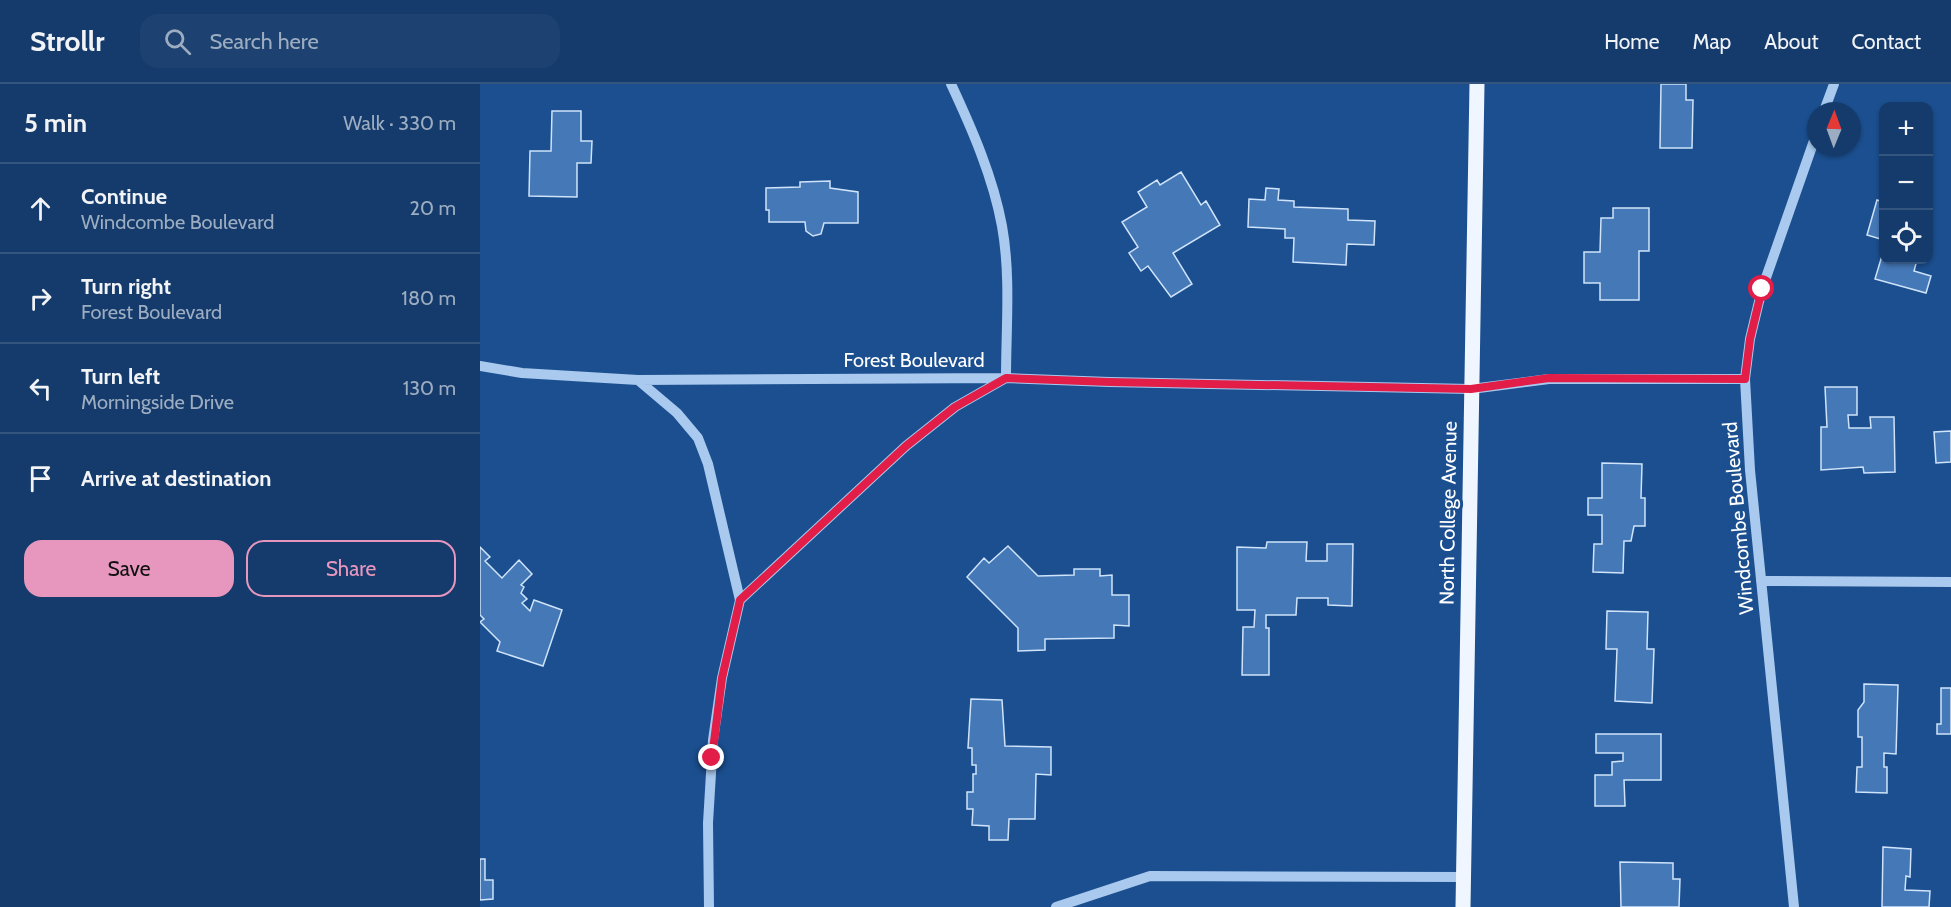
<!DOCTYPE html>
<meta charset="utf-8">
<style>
:root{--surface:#143b6b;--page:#1d4271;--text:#f1f3f6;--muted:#9dadc1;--line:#33557e;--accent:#e797bd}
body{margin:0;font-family:Cabin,sans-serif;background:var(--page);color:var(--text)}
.controls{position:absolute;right:18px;top:18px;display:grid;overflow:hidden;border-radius:12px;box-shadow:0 2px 4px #0004}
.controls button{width:54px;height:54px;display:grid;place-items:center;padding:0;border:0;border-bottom:2px solid var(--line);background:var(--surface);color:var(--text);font:30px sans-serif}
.compass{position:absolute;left:1327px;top:18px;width:54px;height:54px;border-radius:50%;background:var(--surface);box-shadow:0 2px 4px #0004;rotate:1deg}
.stop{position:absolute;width:18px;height:18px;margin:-14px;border:4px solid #e11d48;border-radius:50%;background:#fff}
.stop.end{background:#e11d48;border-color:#fff;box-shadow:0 2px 6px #0008}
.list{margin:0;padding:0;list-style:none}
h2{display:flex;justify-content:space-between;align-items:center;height:78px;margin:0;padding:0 24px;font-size:26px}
h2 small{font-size:20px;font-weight:400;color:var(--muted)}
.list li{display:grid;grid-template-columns:39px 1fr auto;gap:18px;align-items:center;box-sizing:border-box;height:90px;padding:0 24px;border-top:2px solid var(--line)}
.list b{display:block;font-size:22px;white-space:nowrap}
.list p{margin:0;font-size:20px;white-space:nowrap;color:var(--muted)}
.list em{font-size:20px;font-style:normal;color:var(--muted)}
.actions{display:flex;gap:12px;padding:18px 24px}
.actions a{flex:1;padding:14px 0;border:2px solid var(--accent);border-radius:18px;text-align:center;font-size:21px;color:var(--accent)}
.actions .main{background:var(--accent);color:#111}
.icon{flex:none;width:33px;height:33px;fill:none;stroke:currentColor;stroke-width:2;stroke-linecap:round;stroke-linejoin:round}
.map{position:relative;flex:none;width:1471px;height:823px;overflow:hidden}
header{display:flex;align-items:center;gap:36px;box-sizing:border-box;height:84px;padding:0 30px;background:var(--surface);border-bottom:2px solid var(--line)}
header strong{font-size:28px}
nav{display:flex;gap:33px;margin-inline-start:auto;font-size:21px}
.search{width:420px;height:54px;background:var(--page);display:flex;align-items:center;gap:15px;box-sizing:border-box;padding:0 21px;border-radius:18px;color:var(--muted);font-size:22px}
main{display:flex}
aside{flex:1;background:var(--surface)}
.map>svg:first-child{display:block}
</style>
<header>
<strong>Strollr</strong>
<div class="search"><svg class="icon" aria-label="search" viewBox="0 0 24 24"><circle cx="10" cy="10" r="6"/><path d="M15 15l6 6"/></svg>Search here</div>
<nav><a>Home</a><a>Map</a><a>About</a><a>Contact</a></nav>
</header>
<main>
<aside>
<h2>5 min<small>Walk · 330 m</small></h2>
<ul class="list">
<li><svg class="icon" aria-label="ahead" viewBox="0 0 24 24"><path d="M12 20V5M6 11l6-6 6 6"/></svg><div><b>Continue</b><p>Windcombe Boulevard</p></div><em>20 m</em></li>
<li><svg class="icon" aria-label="right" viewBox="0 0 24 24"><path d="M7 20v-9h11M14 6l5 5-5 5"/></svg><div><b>Turn right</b><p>Forest Boulevard</p></div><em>180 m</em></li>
<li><svg class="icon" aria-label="left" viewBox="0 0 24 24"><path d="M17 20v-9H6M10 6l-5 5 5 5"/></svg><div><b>Turn left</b><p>Morningside Drive</p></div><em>130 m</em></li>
<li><svg class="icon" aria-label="arrive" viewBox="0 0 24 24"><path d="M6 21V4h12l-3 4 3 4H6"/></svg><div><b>Arrive at destination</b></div></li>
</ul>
<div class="actions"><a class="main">Save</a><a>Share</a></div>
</aside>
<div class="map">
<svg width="1471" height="823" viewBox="0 0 1471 823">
<rect width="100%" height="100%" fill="#1b4f8f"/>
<path fill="#4478b7" stroke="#cfe3fa" stroke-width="1.5" d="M1181,0H1206V16H1213L1212,64H1180Z
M72,27H101V57H112L111,79H97V113L49,112L50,67H71Z
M701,88L721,121L726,117L740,141L693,169L712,200L691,213L668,182L661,187L649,169L658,163L642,138L667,123L658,108L677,96L680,101Z
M350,97V104L378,108V139H344L341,150L333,152L326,147L325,138H289V126H286V104L320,103V98Z
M786,104L799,105L798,116L814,117V123L868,125V136L895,137L894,161L867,160L866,181L813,178L814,154H805V145L768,143L769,115L785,116Z
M1397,116L1404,118V156L1387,151Z
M1133,124H1169V167H1159V216H1120V199H1104V168H1120L1121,134H1133Z
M1404,165V176H1437L1434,187L1451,192L1446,209L1395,195Z
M1345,303H1377V331H1368L1369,344H1391L1390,333H1414L1415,388L1384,389L1383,383L1341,386V343H1347Z
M1471,347V378L1456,379L1454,348Z
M1122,379L1162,380L1161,414H1165V442H1154L1151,457H1144L1143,489L1113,488L1114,460H1122V431H1108V414H1122Z
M787,458H827L826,477H847V460H873L872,522L848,521V514H817L816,531H786V544H789V591H762L763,543H774L775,526H757V463L786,464Z
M528,462L558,492L594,491V485H620V492L632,491V511H649V542L634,541V554L565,555V566L538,567V544L487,493L504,474L509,479Z
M0,463L10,473L5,477L22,494L39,476L52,490L41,501L44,503L41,509L47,515L42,519L50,527L54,516L82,526L63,582L17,567L20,558L0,538L4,535L0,531Z
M1127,527L1168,528L1167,565H1174L1172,619L1135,617L1137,565H1126Z
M1384,600L1418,601L1416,670L1404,669V683H1407V709L1376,708L1377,683H1382V653H1378V626L1384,618Z
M1461,604H1471V650H1457V640H1461Z
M491,615L522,616L525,662L571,663V691L556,690L555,735H529L528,756H509V742L492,741L493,725H487V708H493V690H496V681H492V664H488Z
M1116,650H1181V696H1144L1145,722H1115V691H1132V678L1143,677V669H1116Z
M1403,763L1431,765L1430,793L1426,792L1425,806L1450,807L1449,823H1402Z
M0,775H5V796H13V815L0,816Z
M1140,778L1193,779V795H1200L1199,823H1141Z"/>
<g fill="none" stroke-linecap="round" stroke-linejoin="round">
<path stroke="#a9c9ee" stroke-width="10" d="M1344,27L1354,0
M0,282L42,289L158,296L526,294L629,298L991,305L1069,295H1265
M158,296L197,329L218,354L228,380L260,516
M1281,497L1471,498
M229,823L228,739L233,656L242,594L260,516L426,362L475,323L526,294C526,244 531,192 522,142C513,93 492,45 471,0
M576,823L670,792L984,793
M1314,823L1270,386L1265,295L1270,255L1282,205L1336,51"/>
<path stroke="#f0f6ff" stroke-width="15" d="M983,823L997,0"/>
</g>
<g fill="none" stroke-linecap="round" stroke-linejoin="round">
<path stroke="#e11d48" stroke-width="8" d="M232,674L242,594L260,516L426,362L475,323L526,294L630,298L991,305L1069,294L1265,295L1270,255L1282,205"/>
</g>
<g text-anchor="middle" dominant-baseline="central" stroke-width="6" stroke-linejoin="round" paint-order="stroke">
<g font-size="20" fill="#fff" stroke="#1b4f8f">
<text x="434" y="276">Forest Boulevard</text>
<text transform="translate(968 429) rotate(-89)">North College Avenue</text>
<text transform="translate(1258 434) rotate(-95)">Windcombe Boulevard</text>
</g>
</g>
</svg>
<div class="controls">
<button>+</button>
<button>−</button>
<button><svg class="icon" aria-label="locate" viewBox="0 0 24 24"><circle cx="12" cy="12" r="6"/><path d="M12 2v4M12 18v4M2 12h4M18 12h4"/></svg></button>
</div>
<svg class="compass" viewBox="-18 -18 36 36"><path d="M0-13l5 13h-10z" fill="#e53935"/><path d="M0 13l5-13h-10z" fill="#9dadc1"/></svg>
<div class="stop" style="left:1282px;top:205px"></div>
<div class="stop end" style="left:232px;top:674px"></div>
</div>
</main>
